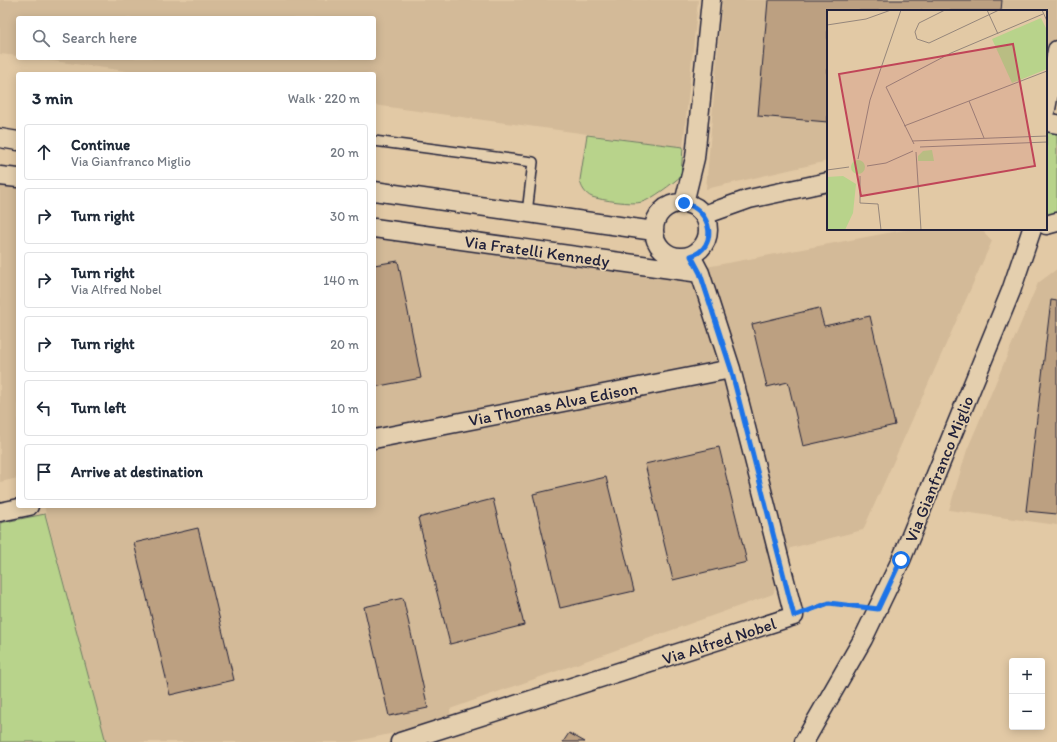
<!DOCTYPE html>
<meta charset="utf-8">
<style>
:root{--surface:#fff;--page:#f6f6f7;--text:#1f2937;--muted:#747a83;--line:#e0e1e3}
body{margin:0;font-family:Itim,sans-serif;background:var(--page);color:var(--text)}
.controls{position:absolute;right:12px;bottom:12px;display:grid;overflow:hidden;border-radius:4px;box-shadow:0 2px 10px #0003}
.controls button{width:36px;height:36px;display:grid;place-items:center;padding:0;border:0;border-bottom:1px solid var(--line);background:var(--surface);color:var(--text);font:20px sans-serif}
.stop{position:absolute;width:12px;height:12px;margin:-9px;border:3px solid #1a73e8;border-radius:50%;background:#fff}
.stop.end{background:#1a73e8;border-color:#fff;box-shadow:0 1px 4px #0008}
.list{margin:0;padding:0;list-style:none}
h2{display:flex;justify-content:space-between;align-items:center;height:52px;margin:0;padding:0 16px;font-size:17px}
h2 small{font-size:13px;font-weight:400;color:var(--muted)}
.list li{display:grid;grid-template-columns:26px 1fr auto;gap:12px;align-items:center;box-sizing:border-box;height:56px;margin:0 8px 8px;padding:0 8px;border:1px solid var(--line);border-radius:4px}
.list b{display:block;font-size:15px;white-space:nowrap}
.list p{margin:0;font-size:13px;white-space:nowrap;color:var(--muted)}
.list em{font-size:13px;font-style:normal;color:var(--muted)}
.icon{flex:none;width:22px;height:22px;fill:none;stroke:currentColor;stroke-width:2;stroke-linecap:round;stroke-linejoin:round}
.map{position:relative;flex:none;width:1057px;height:742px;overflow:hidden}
.search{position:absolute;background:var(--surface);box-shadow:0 2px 10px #0003;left:16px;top:16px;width:360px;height:44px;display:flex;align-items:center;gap:10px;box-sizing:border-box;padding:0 14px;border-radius:4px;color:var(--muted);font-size:15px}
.panel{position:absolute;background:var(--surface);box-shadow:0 2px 10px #0003;left:16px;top:72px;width:360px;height:436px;border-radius:4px}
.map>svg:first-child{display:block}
</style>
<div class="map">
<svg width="1057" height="742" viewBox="0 0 1057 742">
<rect width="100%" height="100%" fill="#e2c9a5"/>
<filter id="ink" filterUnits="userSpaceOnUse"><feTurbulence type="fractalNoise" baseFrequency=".025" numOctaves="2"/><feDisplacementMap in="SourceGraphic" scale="8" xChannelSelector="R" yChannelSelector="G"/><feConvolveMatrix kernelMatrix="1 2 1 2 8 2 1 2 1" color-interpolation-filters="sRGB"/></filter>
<g filter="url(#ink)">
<path fill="#d3ba98" d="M0,0H698L683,147L374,105V74H148L32,58H374V18H18V56L0,54Z
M722,0H1057V53L1046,82V11H828V161L706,189Z
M0,182L18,184V478L0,482Z
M909,229H981L992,241L863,530L791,548L773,594L450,709L451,721L352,742H106L44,506H374V233L669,274Z
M1057,269V525L949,510L967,450L1038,283Z"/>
<path fill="#b8d38b" stroke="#6d7a63" d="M1046,130L1057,132V217L1046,218Z
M587,135L683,147L681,176C673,183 651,200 642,202C633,205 601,200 592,197C585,194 581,187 580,180Z
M45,514L106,742H0V523Z"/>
<path fill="#bca081" stroke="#22223b" d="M768,0H1002L1001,11H828V122L758,116Z
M398,261L421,378L374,387V265Z
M1051,300L1057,301V514L1026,511Z
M819,308L824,326L870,316L895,425L803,446L788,382L767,387L752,324Z
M719,447L747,562L673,580L645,464Z
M606,477L634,591L560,608L533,494Z
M493,499L524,625L450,644L418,518Z
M198,528L234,680L170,695L134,543Z
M403,598L428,708L389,716L364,607Z
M569,733L585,742H563Z"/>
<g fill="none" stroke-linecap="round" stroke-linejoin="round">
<defs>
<path id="service" d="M374,141L533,162L527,213"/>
<path id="minor" d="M1046,109L1057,50
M1046,122L1057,124
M0,138L18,141
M0,176L18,178
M374,191L654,231
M654 230a27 27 0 1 1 54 0a27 27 0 1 1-54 0Z
M684,203L695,158L711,0
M704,215L749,199L828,182
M1046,225L1057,222
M374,228L700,273
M374,439L731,369
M0,512L29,506
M400,742L794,616L731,369L700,273L691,256
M804,742L863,639L901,560L1011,291L1032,229"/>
</defs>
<use href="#service" stroke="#22223b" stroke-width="12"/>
<use href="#minor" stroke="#22223b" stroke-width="21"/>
<path stroke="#22223b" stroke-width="2.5" stroke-dasharray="1 3" stroke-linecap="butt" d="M810,610L829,603L859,607"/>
<use href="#service" stroke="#e4cfae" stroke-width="9"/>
<use href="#minor" stroke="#e4cfae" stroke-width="18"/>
</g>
</g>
<g fill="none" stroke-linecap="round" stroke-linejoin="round" filter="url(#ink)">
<path stroke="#1a73e8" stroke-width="5" d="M684,203C712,210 719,247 691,256L700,273L731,369L794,616L829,603L878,609L901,560"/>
</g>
<g text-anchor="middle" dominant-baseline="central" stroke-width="3.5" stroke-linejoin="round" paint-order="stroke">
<g font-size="17" fill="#22223b" stroke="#e4cfae">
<text transform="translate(537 251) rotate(8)">Via Fratelli Kennedy</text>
<text transform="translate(553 404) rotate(-11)">Via Thomas Alva Edison</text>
<text transform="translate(939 469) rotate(-68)">Via Gianfranco Miglio</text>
<text transform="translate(719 641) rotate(-18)">Via Alfred Nobel</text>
</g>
</g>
<g transform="translate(827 10)">
<rect width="220" height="220" fill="#e2c9a5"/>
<path d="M214,8L220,20V59L185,73L165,29ZM105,140L107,151H91V146L96,141ZM24 157a7 7 0 1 1 14 0a7 7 0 1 1-14 0ZM16,166L29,174L26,203L18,220H0V167Z" fill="#b8d38b"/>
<path fill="none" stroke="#95867b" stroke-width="1" d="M118,0L92,13L88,22L90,29L102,33L172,0M160,0L171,24M215,0L220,11M0,15L39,9L64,0M142,91L157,128M77,116L220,61M85,131L220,126M87,134L59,77L124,43L216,4M93,137L220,132M89,142L94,220M31,149L43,90L74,0M40,156L59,153L86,141M0,160L22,157M33,166V193L51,194L54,220"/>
<path fill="#c04558" fill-opacity="0.15" stroke="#c04558" stroke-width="2" d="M186,34L208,156L34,186L12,64Z"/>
<rect width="220" height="220" fill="none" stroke="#22223b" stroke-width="2"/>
</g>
</svg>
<div class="controls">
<button>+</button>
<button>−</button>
</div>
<div class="stop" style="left:901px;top:560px"></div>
<div class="stop end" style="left:684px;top:203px"></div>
<div class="search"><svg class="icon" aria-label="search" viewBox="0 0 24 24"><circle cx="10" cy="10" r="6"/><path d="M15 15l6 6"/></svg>Search here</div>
<section class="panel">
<h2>3 min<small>Walk · 220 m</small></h2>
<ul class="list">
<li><svg class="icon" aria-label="ahead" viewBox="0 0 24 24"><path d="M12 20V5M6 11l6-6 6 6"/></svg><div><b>Continue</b><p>Via Gianfranco Miglio</p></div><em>20 m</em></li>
<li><svg class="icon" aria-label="right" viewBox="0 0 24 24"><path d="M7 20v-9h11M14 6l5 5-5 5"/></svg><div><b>Turn right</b></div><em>30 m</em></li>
<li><svg class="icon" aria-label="right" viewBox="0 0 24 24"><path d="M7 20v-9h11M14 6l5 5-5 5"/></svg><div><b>Turn right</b><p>Via Alfred Nobel</p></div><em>140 m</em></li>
<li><svg class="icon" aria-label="right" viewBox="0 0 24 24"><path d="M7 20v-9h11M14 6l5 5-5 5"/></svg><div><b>Turn right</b></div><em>20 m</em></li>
<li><svg class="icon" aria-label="left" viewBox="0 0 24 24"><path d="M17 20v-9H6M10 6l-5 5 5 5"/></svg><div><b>Turn left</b></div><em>10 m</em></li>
<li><svg class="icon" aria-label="arrive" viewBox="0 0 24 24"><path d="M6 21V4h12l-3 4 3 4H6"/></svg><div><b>Arrive at destination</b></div></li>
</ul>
</section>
</div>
